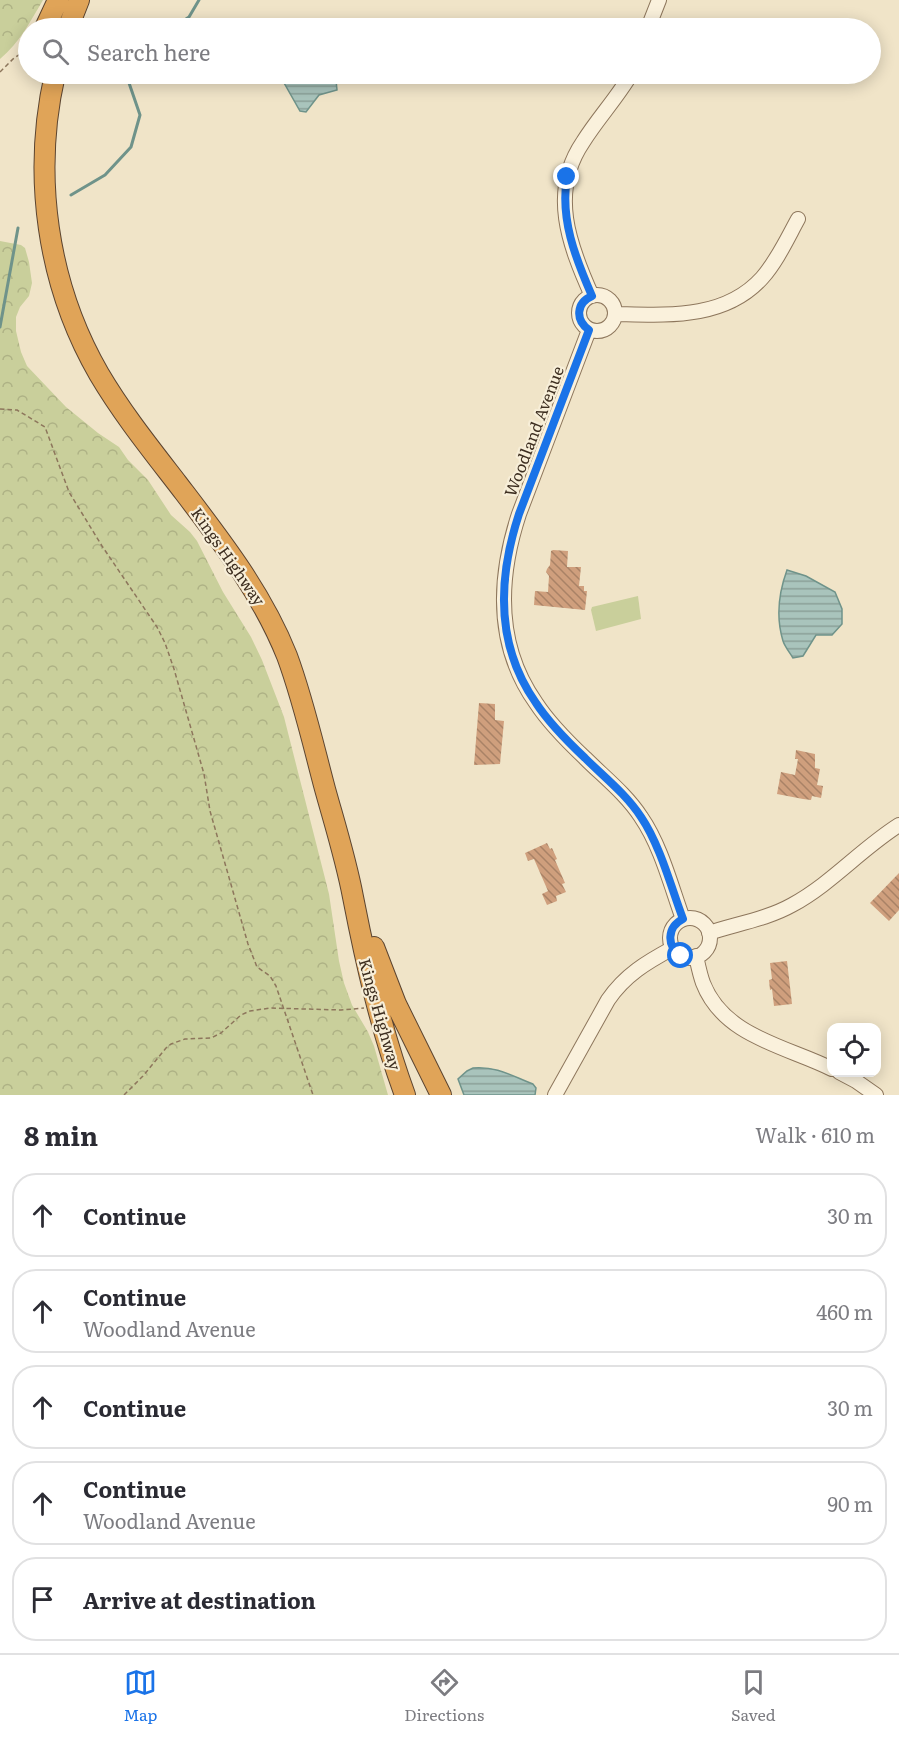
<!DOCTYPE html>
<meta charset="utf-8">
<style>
:root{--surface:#fff;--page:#f7f7f7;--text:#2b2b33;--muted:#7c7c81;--line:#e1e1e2;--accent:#1a73e8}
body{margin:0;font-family:Literata,serif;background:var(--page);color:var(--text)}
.controls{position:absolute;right:18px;bottom:18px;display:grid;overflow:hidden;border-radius:12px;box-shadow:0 3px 15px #0003}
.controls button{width:54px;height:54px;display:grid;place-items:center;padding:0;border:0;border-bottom:2px solid var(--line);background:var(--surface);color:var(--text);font:30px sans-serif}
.stop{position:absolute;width:18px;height:18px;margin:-14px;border:4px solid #1a73e8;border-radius:50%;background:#fff}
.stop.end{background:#1a73e8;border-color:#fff;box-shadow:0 2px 6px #0008}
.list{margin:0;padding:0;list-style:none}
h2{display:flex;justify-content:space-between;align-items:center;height:78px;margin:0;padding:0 24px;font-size:26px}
h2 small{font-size:20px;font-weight:400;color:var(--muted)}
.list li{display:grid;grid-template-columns:39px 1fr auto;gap:18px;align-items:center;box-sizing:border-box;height:84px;margin:0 12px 12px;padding:0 12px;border:2px solid var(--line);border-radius:24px}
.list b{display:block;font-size:22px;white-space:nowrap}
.list p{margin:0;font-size:20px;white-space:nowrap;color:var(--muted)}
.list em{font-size:20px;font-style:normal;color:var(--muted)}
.icon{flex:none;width:33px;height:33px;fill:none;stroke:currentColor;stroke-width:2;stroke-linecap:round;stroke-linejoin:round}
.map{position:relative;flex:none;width:899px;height:1095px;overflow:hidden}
.search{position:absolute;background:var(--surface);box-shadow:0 3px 15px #0003;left:18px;right:18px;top:18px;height:66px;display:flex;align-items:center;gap:15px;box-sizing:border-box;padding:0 21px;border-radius:33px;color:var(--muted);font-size:22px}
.sheet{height:558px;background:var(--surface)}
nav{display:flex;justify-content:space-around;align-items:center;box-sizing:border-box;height:84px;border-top:2px solid var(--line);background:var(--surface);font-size:16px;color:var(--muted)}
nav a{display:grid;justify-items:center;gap:3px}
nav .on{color:var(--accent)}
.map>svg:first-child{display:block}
</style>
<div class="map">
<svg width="899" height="1095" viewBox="0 0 899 1095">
<defs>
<pattern id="forest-crowns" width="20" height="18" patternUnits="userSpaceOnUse" patternTransform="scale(1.5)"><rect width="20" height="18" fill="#c9cf9b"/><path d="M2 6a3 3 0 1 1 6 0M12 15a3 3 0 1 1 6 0" fill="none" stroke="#aeb285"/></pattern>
<pattern id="water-rules" width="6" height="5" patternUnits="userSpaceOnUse" patternTransform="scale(1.5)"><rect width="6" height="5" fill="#a9c4bc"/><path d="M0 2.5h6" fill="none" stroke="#8ba098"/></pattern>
<pattern id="building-back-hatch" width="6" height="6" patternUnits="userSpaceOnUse" patternTransform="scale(1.5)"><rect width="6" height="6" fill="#cf9f7d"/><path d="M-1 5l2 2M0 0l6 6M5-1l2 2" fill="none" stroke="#a98266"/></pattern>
</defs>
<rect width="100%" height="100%" fill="#f0e4c8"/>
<path fill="#c9cf9b" d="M638,596L641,619L596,631L591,610L592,607Z"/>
<path fill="url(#forest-crowns)" d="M0,0H43C30,22 20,42 0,59Z
M0,241L21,245L25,248L29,262L32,283L29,296L20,307L16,317V331L21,352L27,366L66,407L98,433L119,447L128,460L148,480L171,515L190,532L197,541L223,592L251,637L262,660L284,717L329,894L339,961L344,983L352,1005L368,1032L374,1046L388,1095H0Z"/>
<path fill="url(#water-rules)" stroke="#6f938a" stroke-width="1.5" d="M279,74H314L336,80L337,90L319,95L306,112L300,111Z
M787,570L806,576L835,592L842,609V624L832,635H816L803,656L793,658C790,653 785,647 783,641C776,618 779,592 787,570Z
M473,1068C497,1066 512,1076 533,1084L536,1088L535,1095H464L458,1079L467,1071Z"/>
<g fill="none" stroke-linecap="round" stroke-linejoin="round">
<path stroke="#6f938a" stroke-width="3" d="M172,28L189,17L199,0
M71,195L105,175L131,147L140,115L128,80L130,74
M0,327L18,228"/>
</g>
<path fill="url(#building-back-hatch)" d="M553,550L568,551L567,567H581L579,586H584V591H587L585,610L534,605L535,591L548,592L549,576L546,572L547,569L550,565L551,551Z
M479,703L495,704V720L504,721L500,764L474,765Z
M796,750L815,754V768L820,769L817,785L823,786L821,798L812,796L811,800L803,799L777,794L781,772L795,775L798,759H795Z
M547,843L550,849L552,848L557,859L555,860L565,883L562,884L566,892L556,896L557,901L547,905L542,894L548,891L534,859L528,861L525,853Z
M899,873V910L889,921L870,903Z
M787,961L792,1004L774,1006L772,989L770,990L769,980L772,979L770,963Z"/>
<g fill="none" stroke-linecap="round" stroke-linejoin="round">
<defs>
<path id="minor" d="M648,28L659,0
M579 313a18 18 0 1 1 36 0a18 18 0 1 1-36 0Z
M592,296C569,245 549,192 583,142C598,118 617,98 631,74
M615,314C666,315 724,320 762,278C777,261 787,239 798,219
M589,330L519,514C498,578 495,645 536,703C549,723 567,741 585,758C604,777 626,794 641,817C661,846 671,886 683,919
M670 938a20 20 0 1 1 40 0a20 20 0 1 1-40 0Z
M709,933C736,924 767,919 792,905C831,884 861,849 899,825
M696,956C698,965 700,975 703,983C724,1037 786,1046 832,1069
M839,1072L856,1081L876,1095
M555,1095L608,1000C625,975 647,962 673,948"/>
<path id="highway" d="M45,28L58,0
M68,28L79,0
M55,74C32,175 47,284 99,374C122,413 150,448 177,483C219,538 261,591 287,656C303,699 313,744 325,789C335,825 346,860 353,897C366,964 381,1030 405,1095
M374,947L396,1004L441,1095"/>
</defs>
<use href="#minor" stroke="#8d765c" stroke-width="16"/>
<use href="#highway" stroke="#5b4430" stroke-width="22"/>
<path stroke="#8d765c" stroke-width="1.5" stroke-dasharray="4.5 3" stroke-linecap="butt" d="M0,72L14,58L28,49
M0,409L17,410L45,427L69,492L102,546L157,627L165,643L174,669L204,774L210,811L248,944L257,967L270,976L276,986L313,1095
M124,1095L143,1076L166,1048L171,1044L185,1039L211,1038L221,1033L241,1015L250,1011L270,1008L341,1010L364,1008"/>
<use href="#minor" stroke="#faf1dc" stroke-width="14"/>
<use href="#highway" stroke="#e0a458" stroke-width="20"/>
</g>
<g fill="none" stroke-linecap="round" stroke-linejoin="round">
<path stroke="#1a73e8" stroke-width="8" d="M567,177C560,219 575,257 592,296C576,303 575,320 589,330L519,514C498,578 495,645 536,703C549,723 567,741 585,758C604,777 626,794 641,817C660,845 671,887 683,919C667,927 666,946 681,956"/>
</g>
<g text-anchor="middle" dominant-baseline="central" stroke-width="4.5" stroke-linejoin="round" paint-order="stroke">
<g font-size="16" fill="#3d2e20" stroke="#f7eed8">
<text transform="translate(533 431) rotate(-69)">Woodland Avenue</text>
<text transform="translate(229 556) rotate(55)">Kings Highway</text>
<text transform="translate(381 1014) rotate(74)">Kings Highway</text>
</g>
</g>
</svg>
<div class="controls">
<button><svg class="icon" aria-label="locate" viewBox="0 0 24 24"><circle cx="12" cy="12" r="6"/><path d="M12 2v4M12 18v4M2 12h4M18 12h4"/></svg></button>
</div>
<div class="stop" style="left:681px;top:956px"></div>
<div class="stop end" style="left:567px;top:177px"></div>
<div class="search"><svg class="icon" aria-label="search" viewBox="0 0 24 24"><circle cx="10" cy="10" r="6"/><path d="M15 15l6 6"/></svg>Search here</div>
</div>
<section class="sheet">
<h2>8 min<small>Walk · 610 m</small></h2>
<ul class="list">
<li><svg class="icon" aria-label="ahead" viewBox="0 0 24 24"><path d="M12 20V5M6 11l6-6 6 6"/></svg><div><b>Continue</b></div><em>30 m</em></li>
<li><svg class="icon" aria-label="ahead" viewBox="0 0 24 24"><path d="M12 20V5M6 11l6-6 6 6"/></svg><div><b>Continue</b><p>Woodland Avenue</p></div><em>460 m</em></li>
<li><svg class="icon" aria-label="ahead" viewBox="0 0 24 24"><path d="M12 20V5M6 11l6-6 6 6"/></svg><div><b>Continue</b></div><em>30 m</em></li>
<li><svg class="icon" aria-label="ahead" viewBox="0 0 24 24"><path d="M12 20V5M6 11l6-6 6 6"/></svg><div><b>Continue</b><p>Woodland Avenue</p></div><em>90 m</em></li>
<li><svg class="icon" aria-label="arrive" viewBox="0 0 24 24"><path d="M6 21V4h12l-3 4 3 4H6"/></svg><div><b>Arrive at destination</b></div></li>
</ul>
</section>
<nav>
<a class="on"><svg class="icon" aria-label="map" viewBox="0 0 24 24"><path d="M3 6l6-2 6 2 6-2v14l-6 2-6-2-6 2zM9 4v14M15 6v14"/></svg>Map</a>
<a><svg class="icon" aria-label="directions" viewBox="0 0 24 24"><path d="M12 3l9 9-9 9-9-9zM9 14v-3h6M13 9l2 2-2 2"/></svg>Directions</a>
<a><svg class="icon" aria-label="saved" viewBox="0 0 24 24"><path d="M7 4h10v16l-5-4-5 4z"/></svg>Saved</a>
</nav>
